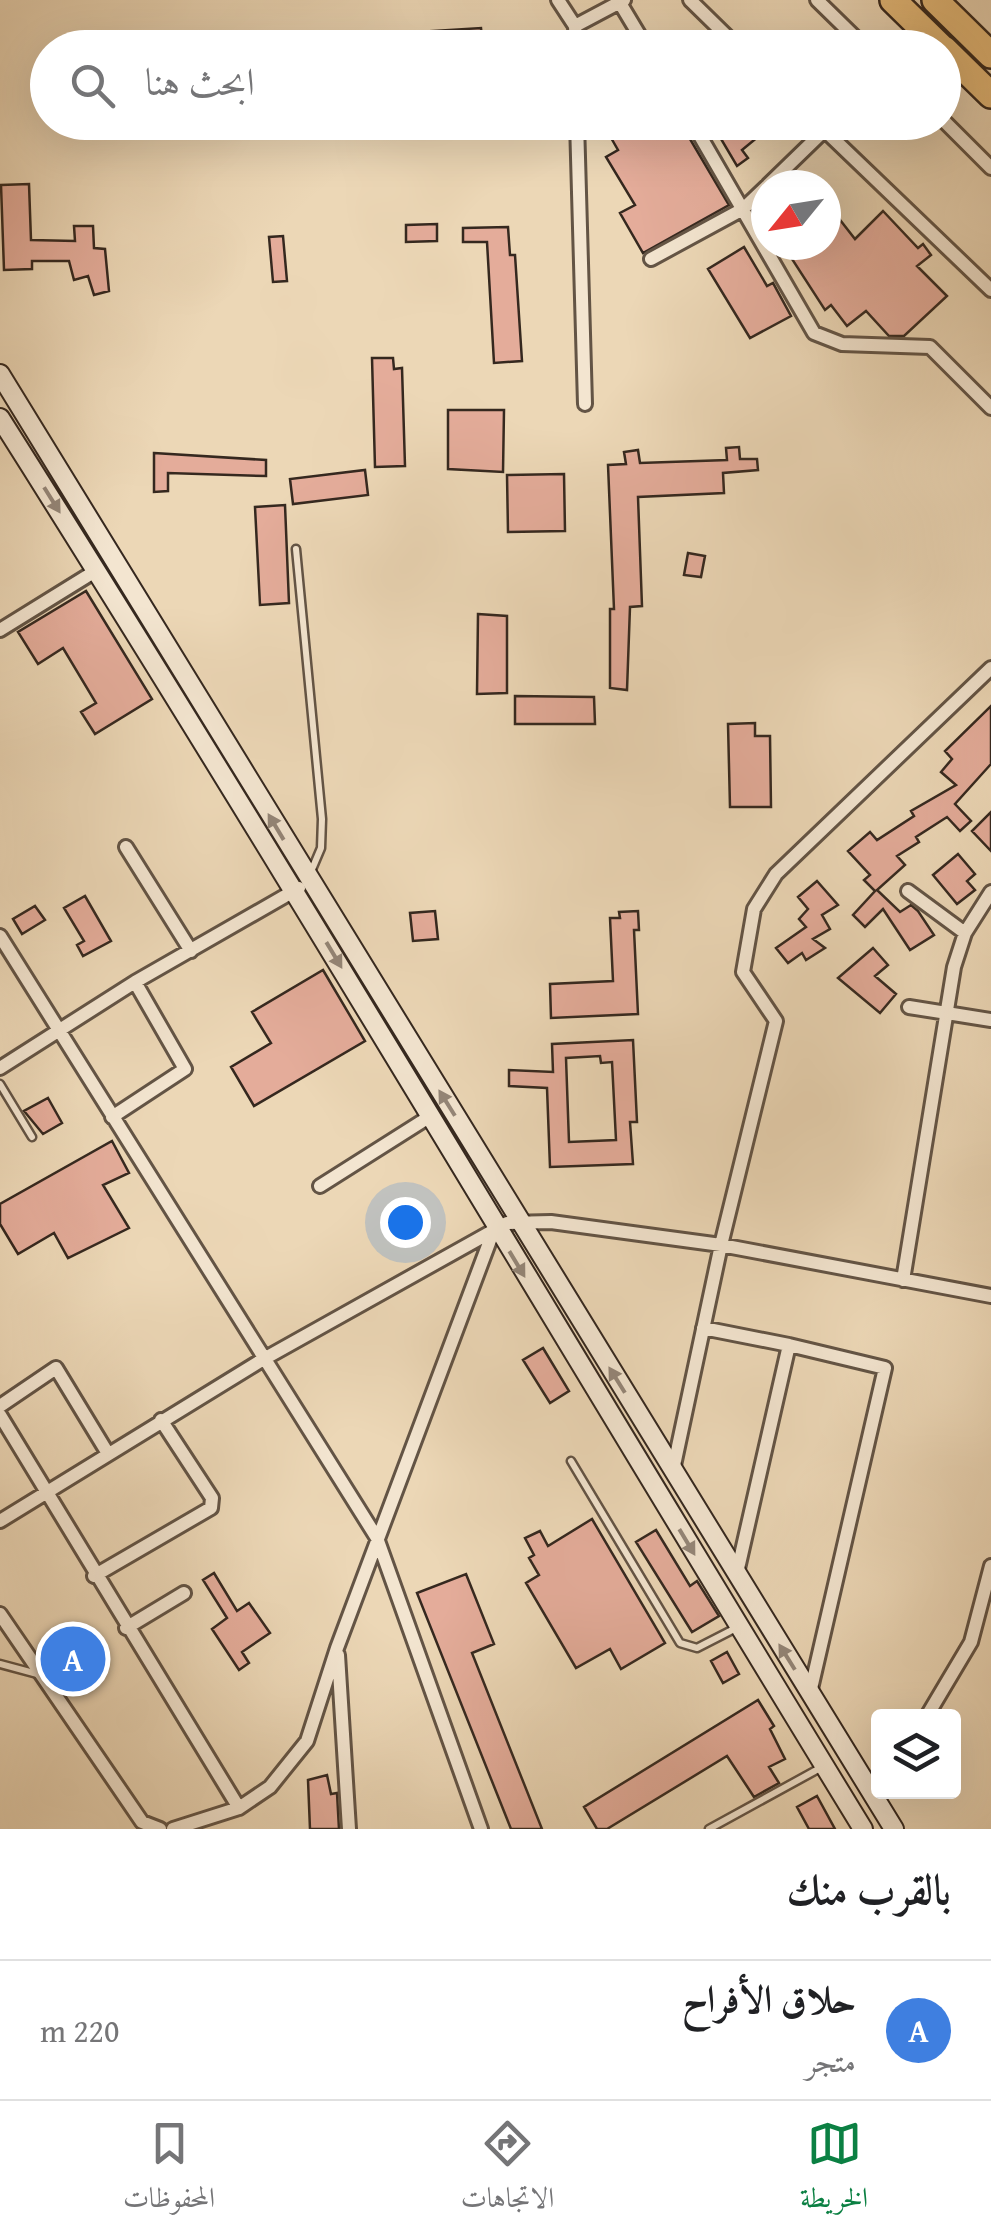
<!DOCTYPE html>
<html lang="ar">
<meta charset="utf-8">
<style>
:root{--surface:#fff;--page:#f2f2f2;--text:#202124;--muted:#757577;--line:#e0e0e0;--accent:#0b8043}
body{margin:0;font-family:"Gentium Book Plus",Amiri,serif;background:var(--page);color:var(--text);direction:rtl}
.controls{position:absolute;right:30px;bottom:30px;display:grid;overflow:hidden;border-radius:10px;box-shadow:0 10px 40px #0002}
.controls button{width:90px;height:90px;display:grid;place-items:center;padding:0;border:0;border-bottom:2px solid var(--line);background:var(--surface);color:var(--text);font:50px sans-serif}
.compass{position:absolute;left:751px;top:170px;width:90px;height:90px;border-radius:50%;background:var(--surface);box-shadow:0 10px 40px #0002;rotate:240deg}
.you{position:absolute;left:405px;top:1222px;width:35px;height:35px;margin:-25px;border:8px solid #fff;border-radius:50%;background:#1a73e8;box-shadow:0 0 0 15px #1a73e833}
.badge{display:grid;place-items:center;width:65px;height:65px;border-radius:50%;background:var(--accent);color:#fff;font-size:32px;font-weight:700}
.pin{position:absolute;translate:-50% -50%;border:5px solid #fff;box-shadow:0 2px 10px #0006}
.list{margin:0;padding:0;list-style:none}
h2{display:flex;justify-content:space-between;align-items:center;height:130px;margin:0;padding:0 40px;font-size:42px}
h2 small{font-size:32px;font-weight:400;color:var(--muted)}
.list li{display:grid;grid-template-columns:65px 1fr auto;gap:30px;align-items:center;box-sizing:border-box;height:140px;padding:0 40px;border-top:2px solid var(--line)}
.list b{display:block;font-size:38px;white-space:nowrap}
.list p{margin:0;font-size:32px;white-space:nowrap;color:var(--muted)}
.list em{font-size:32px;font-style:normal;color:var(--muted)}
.icon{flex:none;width:55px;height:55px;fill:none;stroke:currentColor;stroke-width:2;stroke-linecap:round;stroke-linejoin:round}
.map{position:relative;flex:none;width:991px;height:1829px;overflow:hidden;direction:ltr}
.search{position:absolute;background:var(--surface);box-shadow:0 10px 40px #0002;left:30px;right:30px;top:30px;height:110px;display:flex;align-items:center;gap:25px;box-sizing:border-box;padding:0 35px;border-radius:55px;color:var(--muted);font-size:38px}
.sheet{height:270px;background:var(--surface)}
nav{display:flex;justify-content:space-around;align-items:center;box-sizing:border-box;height:140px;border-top:2px solid var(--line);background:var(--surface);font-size:28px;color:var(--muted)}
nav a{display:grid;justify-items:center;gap:5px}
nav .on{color:var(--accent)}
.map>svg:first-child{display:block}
</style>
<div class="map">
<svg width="991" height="1829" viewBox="0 0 991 1829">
<rect width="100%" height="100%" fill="#ecd7b6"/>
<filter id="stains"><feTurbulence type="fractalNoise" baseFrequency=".002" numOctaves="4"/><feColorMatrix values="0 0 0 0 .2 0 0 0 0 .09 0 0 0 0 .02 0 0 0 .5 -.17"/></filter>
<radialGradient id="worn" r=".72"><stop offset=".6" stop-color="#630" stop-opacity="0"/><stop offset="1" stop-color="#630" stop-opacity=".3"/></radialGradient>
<path fill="#e4ac9a" stroke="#35281f" stroke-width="2.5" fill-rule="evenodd" d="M481,28L483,48H404L402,33Z
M602,122H680L729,205L643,253L620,213L635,205L606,157L618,150Z
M711,122H776L742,150L748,158L737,166Z
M29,184L31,240L75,241L74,226H93L94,248L105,249L109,291L94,295L88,276L74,280L69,261H32V269L4,270L1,185Z
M883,211L918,248L923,244L931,255L917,266L947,296L904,336H889L866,311L847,326L831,305L825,310L783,245H826V225L837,216L855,239Z
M437,224V241L406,242V225Z
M508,227L510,255H515L522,361L494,363L487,242H463V228Z
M283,236L287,281L273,282L269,237Z
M744,247L767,286L773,283L791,316L750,338L708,269Z
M372,358H393L394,369L402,368L405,466L375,467Z
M448,410H504L503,472L448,469Z
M739,447L740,459H757L758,470L723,473L724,493L638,497L642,606L630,607L627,690L610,688V609H614L608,465L626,464L624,452L638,450L640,463L727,460L726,448Z
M154,453L266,460V476L168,473V491L154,492Z
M365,470L368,495L293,504L290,479Z
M564,474L565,531L508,532L507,475Z
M285,505L289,603L260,605L255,507Z
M688,553L705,556L701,577L684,575Z
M86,591L152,699L95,734L81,712L96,703L63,648L38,664L18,632Z
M478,614L507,616V693L477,694Z
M515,696L594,697L595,724H515Z
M991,706V764L955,804L971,821L960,831L947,817L916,837L919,842L897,856L905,865L877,890L900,912L911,905L918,911L934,935L910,950L883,909L865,927L853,915L875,891L864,880L870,875L848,851L870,832L877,840L914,816L911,811L956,785L941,772L952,759L945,751Z
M755,723V736H770L771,807H730L728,724Z
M991,812V851L972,831Z
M958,854L975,874L967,881L975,890L957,904L933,875Z
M817,881L838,905L822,915L830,929L813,939L825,948L806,960L802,953L788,963L776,948L806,927L799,919L808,909L798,897Z
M85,896L111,941L83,956L77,945L84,941L64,908Z
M35,906L45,920L22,934L13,919Z
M435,911L438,939L413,941L410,913Z
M638,911L639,930H634L638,1014L551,1018L550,984L613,981L610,918H620L619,912Z
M873,948L888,965L875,976L896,994L880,1013L838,978Z
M323,970L365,1041L254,1106L231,1067L271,1043L252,1012Z
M633,1040L637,1122H630L633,1164L550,1167L547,1088L509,1086V1070L553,1072L552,1044ZM600,1056L601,1063L612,1062L616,1140L569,1142L566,1058Z
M48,1098L62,1123L43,1134L24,1111Z
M112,1141L129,1173L103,1185L129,1228L68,1258L54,1233L18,1254L0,1224V1204Z
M543,1348L569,1391L550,1403L523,1360Z
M592,1519L665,1643L621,1669L610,1649L576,1668L526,1583L539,1575L529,1558L534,1555L525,1538L540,1531L548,1546Z
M656,1530L690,1586L697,1581L719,1616L692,1632L636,1542Z
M214,1573L237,1611L249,1603L270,1633L242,1652L249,1663L239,1670L212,1629L227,1618L203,1580Z
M466,1574L494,1644L472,1653L542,1829H511L417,1593Z
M727,1652L739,1674L723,1683L711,1661Z
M758,1700L774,1726L770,1729L785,1759L769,1767L779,1783L754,1797L727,1756L607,1829H597L584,1807Z
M327,1775L331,1794L337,1793L339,1829H310L308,1780Z
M817,1796L835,1829H809L797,1807Z"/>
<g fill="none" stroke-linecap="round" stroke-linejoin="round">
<defs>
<path id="lane" d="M296,549L322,819L321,848L310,874
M0,1084L32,1137
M571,1461L680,1643L697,1648L738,1627
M0,1664L41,1675
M709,1829L822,1767"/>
<path id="street" d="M558,0L575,26L576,48
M690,0L739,48
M817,0L866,48
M620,3L647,48
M575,26L624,0
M944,121L991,168
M577,122L585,404
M692,122L814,333L842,344L930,347L991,408
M816,122L991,290
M768,185L833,122
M651,259L743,209L766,187
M0,630L97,570
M126,847L191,951
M908,891L965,933
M0,936L377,1538L481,1829
M909,1007L991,1020
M0,1068L135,982L299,888
M112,1117L185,1069L135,982
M320,1186L429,1117
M903,1280L954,967L965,933L991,892
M703,1328L789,1345
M0,1406L56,1368L107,1452
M0,1415L239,1808
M673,1470L721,1245L776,1021L743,972L754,909L776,874L991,668
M0,1521L262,1360L507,1223L551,1222L721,1245L991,1296
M737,1573L789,1345L885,1368L810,1693
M94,1576L211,1508L212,1498L161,1420
M0,1614L142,1822L160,1829
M126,1628L184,1593
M338,1655L349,1829
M927,1716L971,1642L991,1566
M173,1829L239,1808L270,1787L307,1741L337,1648L495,1227"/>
<path id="secondary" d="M0,374L894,1829
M0,418C295,884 575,1359 863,1829"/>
<path id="highway" d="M893,0L942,48
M935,0L991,55
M944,49L991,95"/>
</defs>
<use href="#lane" stroke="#635445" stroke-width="11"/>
<use href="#street" stroke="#635445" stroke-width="18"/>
<use href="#secondary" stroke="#35281f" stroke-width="22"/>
<use href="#highway" stroke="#35281f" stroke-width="30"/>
<use href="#lane" stroke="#f3e5d0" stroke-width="6"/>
<use href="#street" stroke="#f3e5d0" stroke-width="12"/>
<use href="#secondary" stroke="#f3e5d0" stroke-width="18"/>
<use href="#highway" stroke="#e6bc7b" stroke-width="25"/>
</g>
<defs><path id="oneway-solid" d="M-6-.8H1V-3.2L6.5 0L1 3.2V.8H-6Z" transform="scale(2.5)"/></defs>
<g fill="#948678">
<use href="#oneway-solid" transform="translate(52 500) rotate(58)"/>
<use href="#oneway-solid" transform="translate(276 827) rotate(-121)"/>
<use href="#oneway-solid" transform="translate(334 955) rotate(59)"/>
<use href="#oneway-solid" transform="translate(447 1103) rotate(-122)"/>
<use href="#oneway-solid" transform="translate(517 1264) rotate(59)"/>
<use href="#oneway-solid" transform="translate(617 1380) rotate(-122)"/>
<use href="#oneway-solid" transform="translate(687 1542) rotate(59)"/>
<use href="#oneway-solid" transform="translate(787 1657) rotate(-122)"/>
</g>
<rect width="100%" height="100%" filter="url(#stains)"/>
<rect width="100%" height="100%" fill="url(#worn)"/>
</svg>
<div class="controls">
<button><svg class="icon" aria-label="layers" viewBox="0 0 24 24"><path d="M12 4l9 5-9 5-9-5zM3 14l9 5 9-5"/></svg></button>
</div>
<svg class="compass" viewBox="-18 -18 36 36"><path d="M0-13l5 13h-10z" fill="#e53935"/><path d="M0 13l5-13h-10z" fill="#757577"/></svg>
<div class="you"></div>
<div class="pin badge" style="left:73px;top:1659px;background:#3f7fe0">A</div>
<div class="search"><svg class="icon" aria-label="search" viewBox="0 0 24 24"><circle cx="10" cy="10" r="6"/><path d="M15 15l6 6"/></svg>ابحث هنا</div>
</div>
<section class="sheet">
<h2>بالقرب منك<small></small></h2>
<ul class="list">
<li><span class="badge" style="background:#3f7fe0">A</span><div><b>حلاق الأفراح</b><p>متجر</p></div><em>220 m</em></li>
</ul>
</section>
<nav>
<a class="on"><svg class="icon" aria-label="map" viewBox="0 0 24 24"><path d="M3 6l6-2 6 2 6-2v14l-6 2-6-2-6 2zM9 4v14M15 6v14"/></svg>الخريطة</a>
<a><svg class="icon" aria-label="directions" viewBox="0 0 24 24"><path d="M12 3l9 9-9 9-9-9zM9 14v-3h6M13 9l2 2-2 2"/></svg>الاتجاهات</a>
<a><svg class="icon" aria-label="saved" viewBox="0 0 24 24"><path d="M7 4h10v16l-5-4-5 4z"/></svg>المحفوظات</a>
</nav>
